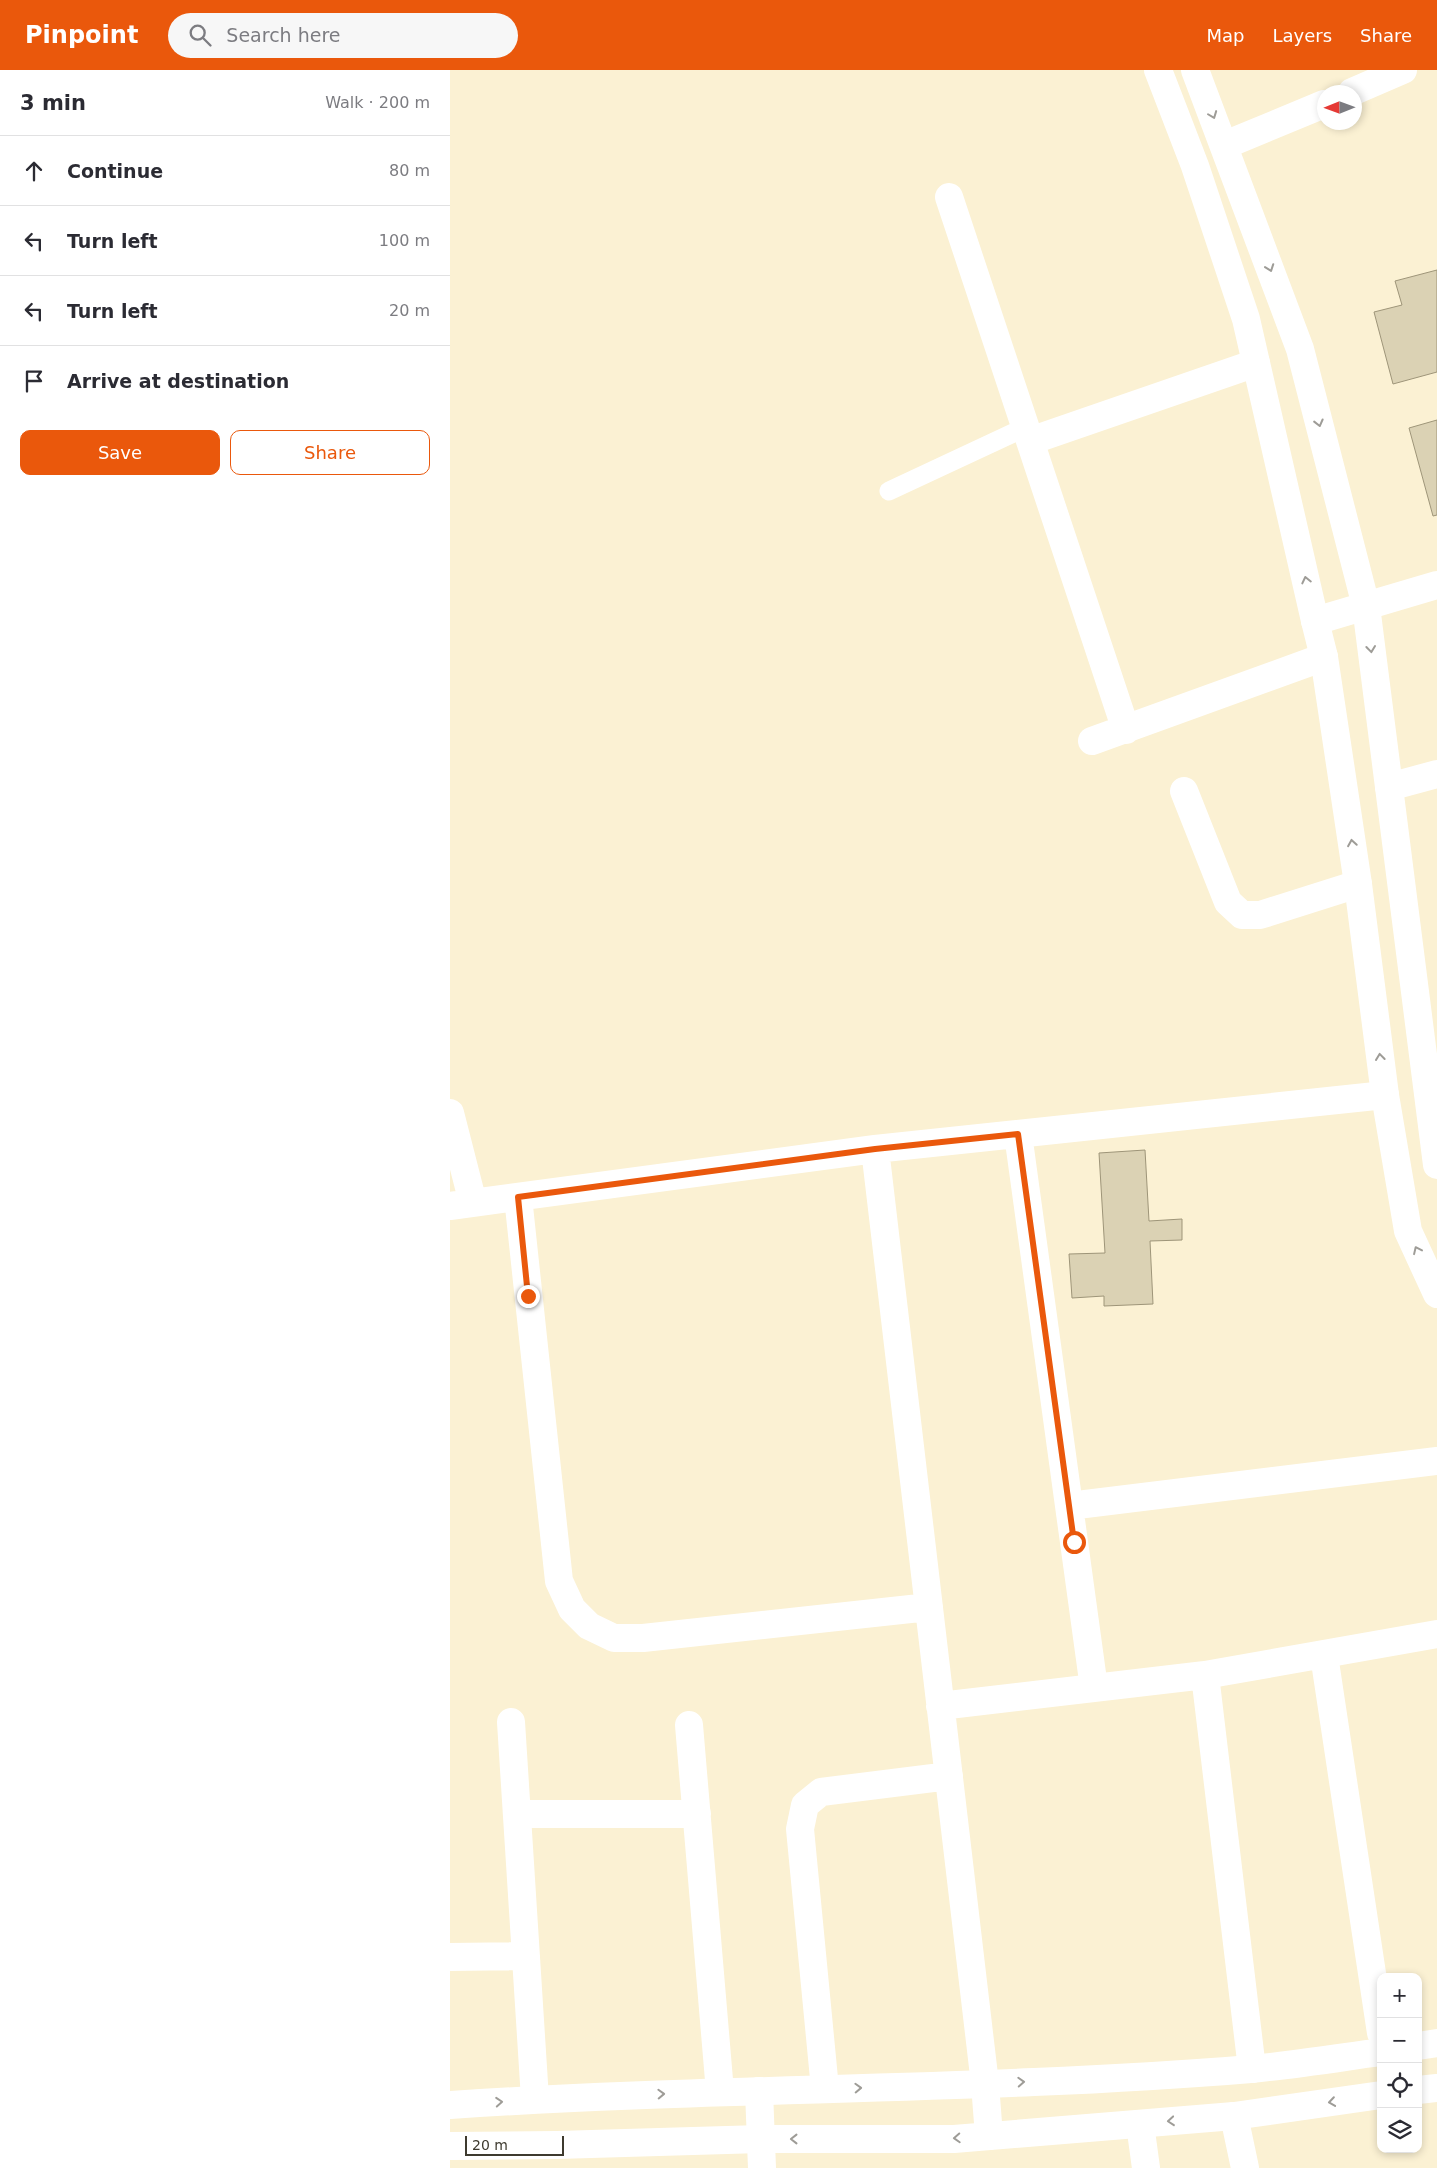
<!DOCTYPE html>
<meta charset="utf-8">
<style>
:root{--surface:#fff;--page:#f7f7f7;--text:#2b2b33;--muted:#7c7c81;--line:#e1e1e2;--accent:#ea580c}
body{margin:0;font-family:"DejaVu Sans",sans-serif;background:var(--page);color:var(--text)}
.controls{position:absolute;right:15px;bottom:15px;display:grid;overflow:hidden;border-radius:10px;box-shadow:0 2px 8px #0003}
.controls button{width:45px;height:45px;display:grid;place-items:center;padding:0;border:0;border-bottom:1px solid var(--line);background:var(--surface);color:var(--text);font:25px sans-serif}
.compass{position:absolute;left:867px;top:15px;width:45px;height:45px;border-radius:50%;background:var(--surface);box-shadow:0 2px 8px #0003;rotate:269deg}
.scale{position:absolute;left:15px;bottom:12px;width:99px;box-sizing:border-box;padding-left:5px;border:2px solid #3e3a2f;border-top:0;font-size:14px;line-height:18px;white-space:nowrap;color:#3e3a2f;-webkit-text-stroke:4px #fff;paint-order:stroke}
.stop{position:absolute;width:15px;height:15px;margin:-11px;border:4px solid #ea580c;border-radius:50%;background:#fff}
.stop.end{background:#ea580c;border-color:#fff;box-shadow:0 1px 5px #0008}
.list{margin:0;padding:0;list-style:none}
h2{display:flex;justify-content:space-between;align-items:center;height:65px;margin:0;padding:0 20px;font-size:21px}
h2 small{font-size:16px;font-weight:400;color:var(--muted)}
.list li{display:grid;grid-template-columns:32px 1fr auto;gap:15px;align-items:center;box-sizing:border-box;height:70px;padding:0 20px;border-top:1px solid var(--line)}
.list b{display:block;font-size:19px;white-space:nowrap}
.list em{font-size:16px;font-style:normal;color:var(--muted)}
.actions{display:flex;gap:10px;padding:15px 20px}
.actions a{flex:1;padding:11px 0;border:1px solid var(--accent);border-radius:10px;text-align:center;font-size:18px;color:var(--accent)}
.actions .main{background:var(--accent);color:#fff}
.icon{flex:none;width:28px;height:28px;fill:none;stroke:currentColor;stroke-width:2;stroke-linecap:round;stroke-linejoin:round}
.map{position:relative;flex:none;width:987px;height:2098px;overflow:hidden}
header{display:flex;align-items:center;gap:30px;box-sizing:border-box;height:70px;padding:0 25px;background:var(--accent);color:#fff}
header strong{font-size:24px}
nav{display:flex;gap:28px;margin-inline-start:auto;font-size:18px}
.search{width:350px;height:45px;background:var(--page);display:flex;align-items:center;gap:12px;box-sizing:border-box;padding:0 18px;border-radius:28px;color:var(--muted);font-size:19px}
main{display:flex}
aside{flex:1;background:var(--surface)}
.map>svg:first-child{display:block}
</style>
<header>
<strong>Pinpoint</strong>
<div class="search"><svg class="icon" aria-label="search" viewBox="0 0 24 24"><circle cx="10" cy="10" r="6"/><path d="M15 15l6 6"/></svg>Search here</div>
<nav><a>Map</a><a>Layers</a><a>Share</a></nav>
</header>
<main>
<aside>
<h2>3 min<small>Walk · 200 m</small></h2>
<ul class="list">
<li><svg class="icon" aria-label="ahead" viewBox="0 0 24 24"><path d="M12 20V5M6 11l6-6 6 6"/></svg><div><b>Continue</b></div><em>80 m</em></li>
<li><svg class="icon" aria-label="left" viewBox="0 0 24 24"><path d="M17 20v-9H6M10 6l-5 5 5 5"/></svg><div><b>Turn left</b></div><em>100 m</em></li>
<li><svg class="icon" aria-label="left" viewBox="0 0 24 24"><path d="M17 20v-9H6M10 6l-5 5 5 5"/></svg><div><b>Turn left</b></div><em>20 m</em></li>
<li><svg class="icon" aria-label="arrive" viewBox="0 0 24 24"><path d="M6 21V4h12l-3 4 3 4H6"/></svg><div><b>Arrive at destination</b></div></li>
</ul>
<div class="actions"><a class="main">Save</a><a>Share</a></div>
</aside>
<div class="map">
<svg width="987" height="2098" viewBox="0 0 987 2098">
<rect width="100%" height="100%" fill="#fbf1d3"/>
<path fill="#dbd2b4" stroke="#9e9579" d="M987,200V302L943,314L924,242L952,235L945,211Z
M987,350V445L983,446L959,358Z
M695,1080L699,1151L732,1149V1170L700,1171L703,1234L654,1236V1226L622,1228L619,1184L655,1183L649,1083Z"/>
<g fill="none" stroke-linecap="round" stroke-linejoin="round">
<path stroke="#fff" stroke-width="19" d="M439,421L576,357"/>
<path stroke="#fff" stroke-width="28" d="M902,22L953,0
M775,75L874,34
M499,127L676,660
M580,371L806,293
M865,551L987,515
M642,671L874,587
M939,717L987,704
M734,721L778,832L792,845H810L908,814
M0,1043L23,1133
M568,1064L644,1618
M425,1079L535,2014L539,2066
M68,1127L109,1511L122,1539L139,1556L164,1568H193L479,1537
M0,1136L425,1079L935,1025
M619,1436L987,1391
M874,1585L931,1963
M755,1605L802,1999
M490,1636L755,1605L987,1564
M61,1652L85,2029
M239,1655L270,2022
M67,1744H247
M0,1887L76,1886
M375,2019L350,1759L355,1735L371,1722L499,1706
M309,2021L312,2098
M784,2046L795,2098
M690,2054L696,2098"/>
<path stroke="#fff" stroke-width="28" d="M708,0L745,96L796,249L865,551L874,587L908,814L935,1025L958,1161L987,1224
M745,0L850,279L916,536L987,1095
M968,1976L987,1973
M968,2020L987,2018
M0,2035C267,2017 534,2021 801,1999C844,1995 887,1988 931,1982
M0,2076L107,2075L311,2069H504L784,2046L931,2025"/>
</g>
<defs><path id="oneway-chevron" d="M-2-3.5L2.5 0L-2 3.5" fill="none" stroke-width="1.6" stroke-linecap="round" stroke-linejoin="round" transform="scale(1.25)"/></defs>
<g stroke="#9e9c97">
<use href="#oneway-chevron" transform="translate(763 45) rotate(69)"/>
<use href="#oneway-chevron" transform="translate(820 198) rotate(70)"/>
<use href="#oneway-chevron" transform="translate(869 353) rotate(76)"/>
<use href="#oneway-chevron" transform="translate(856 510) rotate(-103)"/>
<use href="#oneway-chevron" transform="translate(921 579) rotate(83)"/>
<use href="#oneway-chevron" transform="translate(902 773) rotate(-99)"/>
<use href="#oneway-chevron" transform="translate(930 987) rotate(-97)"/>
<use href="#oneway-chevron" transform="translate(967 1180) rotate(-115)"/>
<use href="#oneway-chevron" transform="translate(571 2012) rotate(-3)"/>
<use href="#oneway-chevron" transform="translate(408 2018) rotate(-2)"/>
<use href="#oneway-chevron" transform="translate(211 2024) rotate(-2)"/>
<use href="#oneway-chevron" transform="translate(49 2032) rotate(-4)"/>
<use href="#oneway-chevron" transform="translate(882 2032) rotate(172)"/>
<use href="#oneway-chevron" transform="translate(721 2051) rotate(175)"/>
<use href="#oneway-chevron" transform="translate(507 2068) rotate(177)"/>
<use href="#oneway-chevron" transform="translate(344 2069) rotate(180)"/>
</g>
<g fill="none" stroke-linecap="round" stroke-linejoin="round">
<path stroke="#ea580c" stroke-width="6" d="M78,1226L68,1127L425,1079L568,1064L624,1472"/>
</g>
</svg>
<div class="controls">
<button>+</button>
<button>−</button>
<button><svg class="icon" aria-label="locate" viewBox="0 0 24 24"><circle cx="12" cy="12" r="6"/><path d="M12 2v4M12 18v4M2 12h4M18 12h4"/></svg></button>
<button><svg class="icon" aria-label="layers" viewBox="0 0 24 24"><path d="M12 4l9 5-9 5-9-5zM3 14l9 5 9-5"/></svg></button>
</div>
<svg class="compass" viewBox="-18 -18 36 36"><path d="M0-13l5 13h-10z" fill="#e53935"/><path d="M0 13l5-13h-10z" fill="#7c7c81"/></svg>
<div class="scale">20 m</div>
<div class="stop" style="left:624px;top:1472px"></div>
<div class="stop end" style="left:78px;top:1226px"></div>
</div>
</main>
